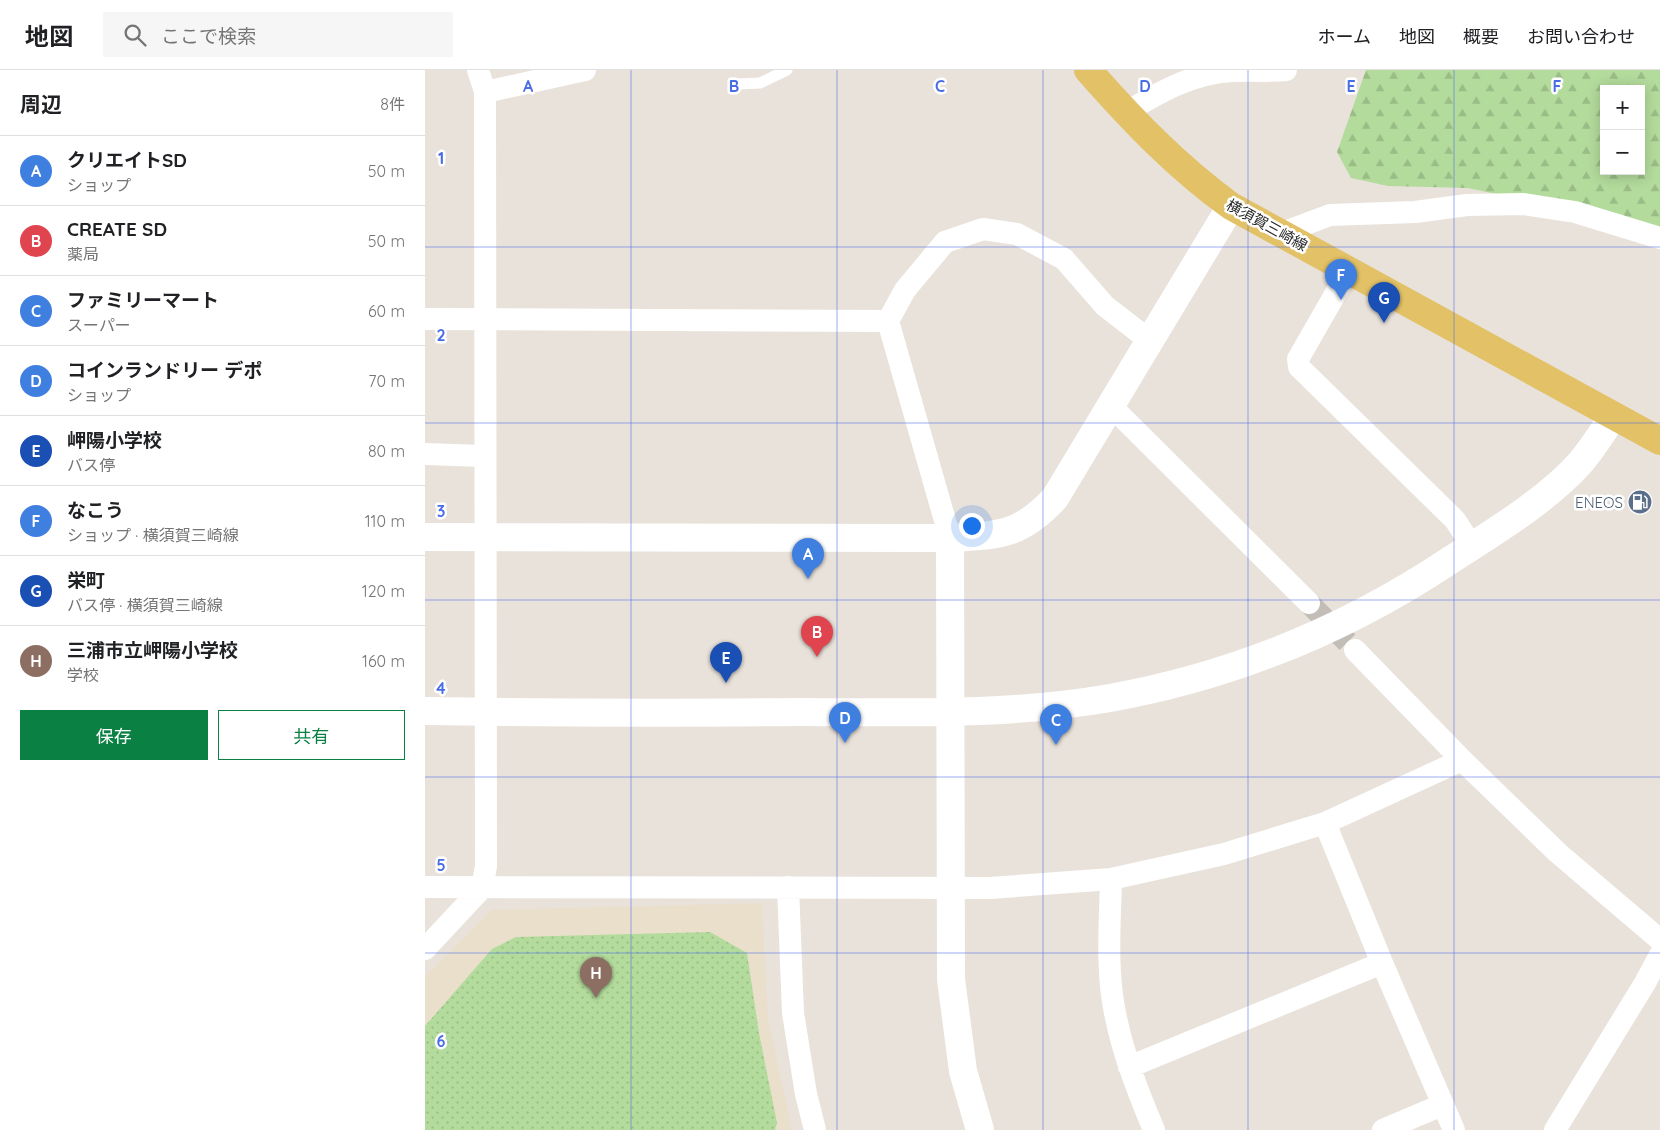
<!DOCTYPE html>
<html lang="ja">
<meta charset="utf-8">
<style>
:root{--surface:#fff;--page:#f6f6f6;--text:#202124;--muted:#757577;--line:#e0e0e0;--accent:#0b8043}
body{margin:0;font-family:Quicksand,"Noto Sans JP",sans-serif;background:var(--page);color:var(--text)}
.controls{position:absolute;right:15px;top:15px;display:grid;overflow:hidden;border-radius:0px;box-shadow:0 2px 12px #0003}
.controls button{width:45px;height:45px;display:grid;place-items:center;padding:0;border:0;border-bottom:1px solid var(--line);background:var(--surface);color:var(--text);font:25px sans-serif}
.you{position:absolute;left:546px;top:455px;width:18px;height:18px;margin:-12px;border:4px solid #fff;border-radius:50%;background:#1a73e8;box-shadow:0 0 0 8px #1a73e833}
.badge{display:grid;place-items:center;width:32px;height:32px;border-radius:50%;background:var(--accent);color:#fff;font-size:16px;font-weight:700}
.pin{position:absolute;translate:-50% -41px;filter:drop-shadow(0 1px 2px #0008)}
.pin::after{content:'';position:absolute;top:26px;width:18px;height:15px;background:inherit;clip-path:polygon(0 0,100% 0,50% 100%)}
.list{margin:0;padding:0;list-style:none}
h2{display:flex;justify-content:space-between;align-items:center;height:65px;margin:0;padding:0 20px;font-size:21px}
h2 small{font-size:16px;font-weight:400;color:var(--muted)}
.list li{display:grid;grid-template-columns:32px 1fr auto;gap:15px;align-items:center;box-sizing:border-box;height:70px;padding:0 20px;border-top:1px solid var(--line)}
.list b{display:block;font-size:19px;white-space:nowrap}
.list p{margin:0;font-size:16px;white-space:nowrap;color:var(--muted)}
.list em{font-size:16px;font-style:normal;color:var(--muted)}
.actions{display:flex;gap:10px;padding:15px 20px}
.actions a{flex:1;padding:11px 0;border:1px solid var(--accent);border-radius:0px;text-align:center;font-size:18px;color:var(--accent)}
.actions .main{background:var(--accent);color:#fff}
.icon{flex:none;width:28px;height:28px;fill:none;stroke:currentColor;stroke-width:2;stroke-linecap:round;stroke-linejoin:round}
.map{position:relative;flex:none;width:1235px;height:1060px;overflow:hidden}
header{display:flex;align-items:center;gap:30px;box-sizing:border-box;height:70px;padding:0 25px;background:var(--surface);border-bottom:1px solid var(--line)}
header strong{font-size:24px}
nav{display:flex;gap:28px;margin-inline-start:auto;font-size:18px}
.search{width:350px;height:45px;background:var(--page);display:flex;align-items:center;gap:12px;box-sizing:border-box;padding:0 18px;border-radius:0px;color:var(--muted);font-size:19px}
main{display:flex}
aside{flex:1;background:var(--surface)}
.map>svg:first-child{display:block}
</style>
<header>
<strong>地図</strong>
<div class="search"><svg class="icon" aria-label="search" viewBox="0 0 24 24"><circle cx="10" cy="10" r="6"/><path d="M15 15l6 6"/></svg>ここで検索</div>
<nav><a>ホーム</a><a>地図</a><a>概要</a><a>お問い合わせ</a></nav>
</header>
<main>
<aside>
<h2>周辺<small>8件</small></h2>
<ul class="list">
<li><span class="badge" style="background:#3f7fe0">A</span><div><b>クリエイトSD</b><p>ショップ</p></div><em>50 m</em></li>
<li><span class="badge" style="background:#e0444e">B</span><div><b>CREATE SD</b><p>薬局</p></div><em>50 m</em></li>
<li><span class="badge" style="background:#3f7fe0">C</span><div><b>ファミリーマート</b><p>スーパー</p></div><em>60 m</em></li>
<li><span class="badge" style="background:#3f7fe0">D</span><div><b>コインランドリー デポ</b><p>ショップ</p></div><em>70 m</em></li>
<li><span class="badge" style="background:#1a4fb4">E</span><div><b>岬陽小学校</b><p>バス停</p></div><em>80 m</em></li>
<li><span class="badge" style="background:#3f7fe0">F</span><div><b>なこう</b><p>ショップ · 横須賀三崎線</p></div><em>110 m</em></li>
<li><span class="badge" style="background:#1a4fb4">G</span><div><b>栄町</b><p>バス停 · 横須賀三崎線</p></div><em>120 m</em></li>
<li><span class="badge" style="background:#8d6e63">H</span><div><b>三浦市立岬陽小学校</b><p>学校</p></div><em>160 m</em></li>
</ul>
<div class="actions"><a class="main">保存</a><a>共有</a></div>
</aside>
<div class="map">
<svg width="1235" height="1060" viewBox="0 0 1235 1060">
<defs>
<pattern id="forest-firs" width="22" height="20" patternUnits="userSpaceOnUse" patternTransform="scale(1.25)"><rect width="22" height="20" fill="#b3db9c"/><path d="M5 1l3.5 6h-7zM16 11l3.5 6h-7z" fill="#9abc86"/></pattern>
<pattern id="park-dots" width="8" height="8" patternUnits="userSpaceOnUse" patternTransform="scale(1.25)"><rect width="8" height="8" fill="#b3db9c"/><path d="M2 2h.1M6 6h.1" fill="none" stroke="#9abc86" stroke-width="1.8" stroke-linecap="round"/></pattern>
</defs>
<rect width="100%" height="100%" fill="#e9e2db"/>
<path fill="#e9dfcb" d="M337,833L343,949L367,1060H0V906L66,840Z"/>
<path fill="url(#forest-firs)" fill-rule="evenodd" d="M941,0H1235V159L1043,118L963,116L926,108L912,82ZM1179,19H1216V101H1179Z"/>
<path fill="url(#park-dots)" d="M285,862L322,883L334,963L352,1053L350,1060H0V956L67,879L91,867Z"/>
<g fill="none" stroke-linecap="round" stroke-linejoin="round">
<path stroke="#c2bdb7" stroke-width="22" stroke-dasharray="22 11" stroke-linecap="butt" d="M884,533L930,580"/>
<path stroke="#fff" stroke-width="11" d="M314,14L335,13L362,0"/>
<path stroke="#fff" stroke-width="22" d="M60,22L160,0
M700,43C733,23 767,3 807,1C825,0 842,2 861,0
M857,163L905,145L990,142L1042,135L1099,134L1150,142L1235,168
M924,200L873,289L874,297L1030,450L1047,476
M0,249L463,251L525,468
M463,251L480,220L520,172L558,159L592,164L639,189L680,236L724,270
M685,335L884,533
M0,384L59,386
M930,580L1037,690L1133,783L1235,870
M900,753L957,893L1029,1060
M686,809C685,853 681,900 690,943C698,984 713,1022 729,1060
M0,817L565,818L686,809L799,784L900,753L1037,690
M363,817L368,943L381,1024L390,1060
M0,879L57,818L61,796L60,22L53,0
M704,997L957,893
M958,1060L1017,1035
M1130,1060L1220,913L1235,885"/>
<path stroke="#fff" stroke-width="28" d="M0,467L525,468C574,465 595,466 630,428L806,136
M525,468L526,909L538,1001L555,1060
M0,641C124,643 248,643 372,642C476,642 582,646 685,628C808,606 924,558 1027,489C1069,462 1122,430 1155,393C1167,379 1178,362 1188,346"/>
<path stroke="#e2c167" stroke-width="28" d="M663,0C707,50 752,97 806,136L1235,371"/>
</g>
<path fill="none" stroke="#496ce7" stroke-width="1" stroke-opacity="0.55" d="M206,0V1060M412,0V1060M618,0V1060M823,0V1060M1029,0V1060M0,177H1235M0,353H1235M0,530H1235M0,707H1235M0,883H1235"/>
<defs>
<symbol id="fuel-disc" viewBox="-11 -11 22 22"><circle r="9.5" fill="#5c6f8a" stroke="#fff"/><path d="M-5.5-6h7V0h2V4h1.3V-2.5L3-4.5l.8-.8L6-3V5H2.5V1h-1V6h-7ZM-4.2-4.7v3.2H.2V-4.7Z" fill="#fff"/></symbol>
</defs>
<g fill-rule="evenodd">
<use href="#fuel-disc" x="1201" y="418" width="28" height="28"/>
</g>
<g text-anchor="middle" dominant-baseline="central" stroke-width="5" stroke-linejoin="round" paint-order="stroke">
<g font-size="15" fill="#282828" stroke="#fff">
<text transform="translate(842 155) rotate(29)">横須賀三崎線</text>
</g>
<g font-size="15" fill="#4e5e75" stroke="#fff" text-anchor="end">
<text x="1198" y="432">ENEOS</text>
</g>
</g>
<g font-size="16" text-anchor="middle" font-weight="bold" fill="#496ce7" stroke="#fff" stroke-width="5" stroke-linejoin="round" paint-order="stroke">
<text x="103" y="22">A</text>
<text x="309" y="22">B</text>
<text x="515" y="22">C</text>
<text x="720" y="22">D</text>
<text x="926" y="22">E</text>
<text x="1132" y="22">F</text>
<text x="16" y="94">1</text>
<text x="16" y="271">2</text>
<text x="16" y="447">3</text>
<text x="16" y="624">4</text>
<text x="16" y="801">5</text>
<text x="16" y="977">6</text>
</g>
</svg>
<div class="controls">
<button>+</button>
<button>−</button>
</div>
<div class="you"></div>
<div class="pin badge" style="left:383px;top:509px;background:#3f7fe0">A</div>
<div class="pin badge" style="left:392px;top:587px;background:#e0444e">B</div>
<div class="pin badge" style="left:631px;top:675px;background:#3f7fe0">C</div>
<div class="pin badge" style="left:420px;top:673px;background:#3f7fe0">D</div>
<div class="pin badge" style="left:301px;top:613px;background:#1a4fb4">E</div>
<div class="pin badge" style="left:916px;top:230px;background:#3f7fe0">F</div>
<div class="pin badge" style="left:959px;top:253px;background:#1a4fb4">G</div>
<div class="pin badge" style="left:171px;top:928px;background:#8d6e63">H</div>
</div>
</main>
